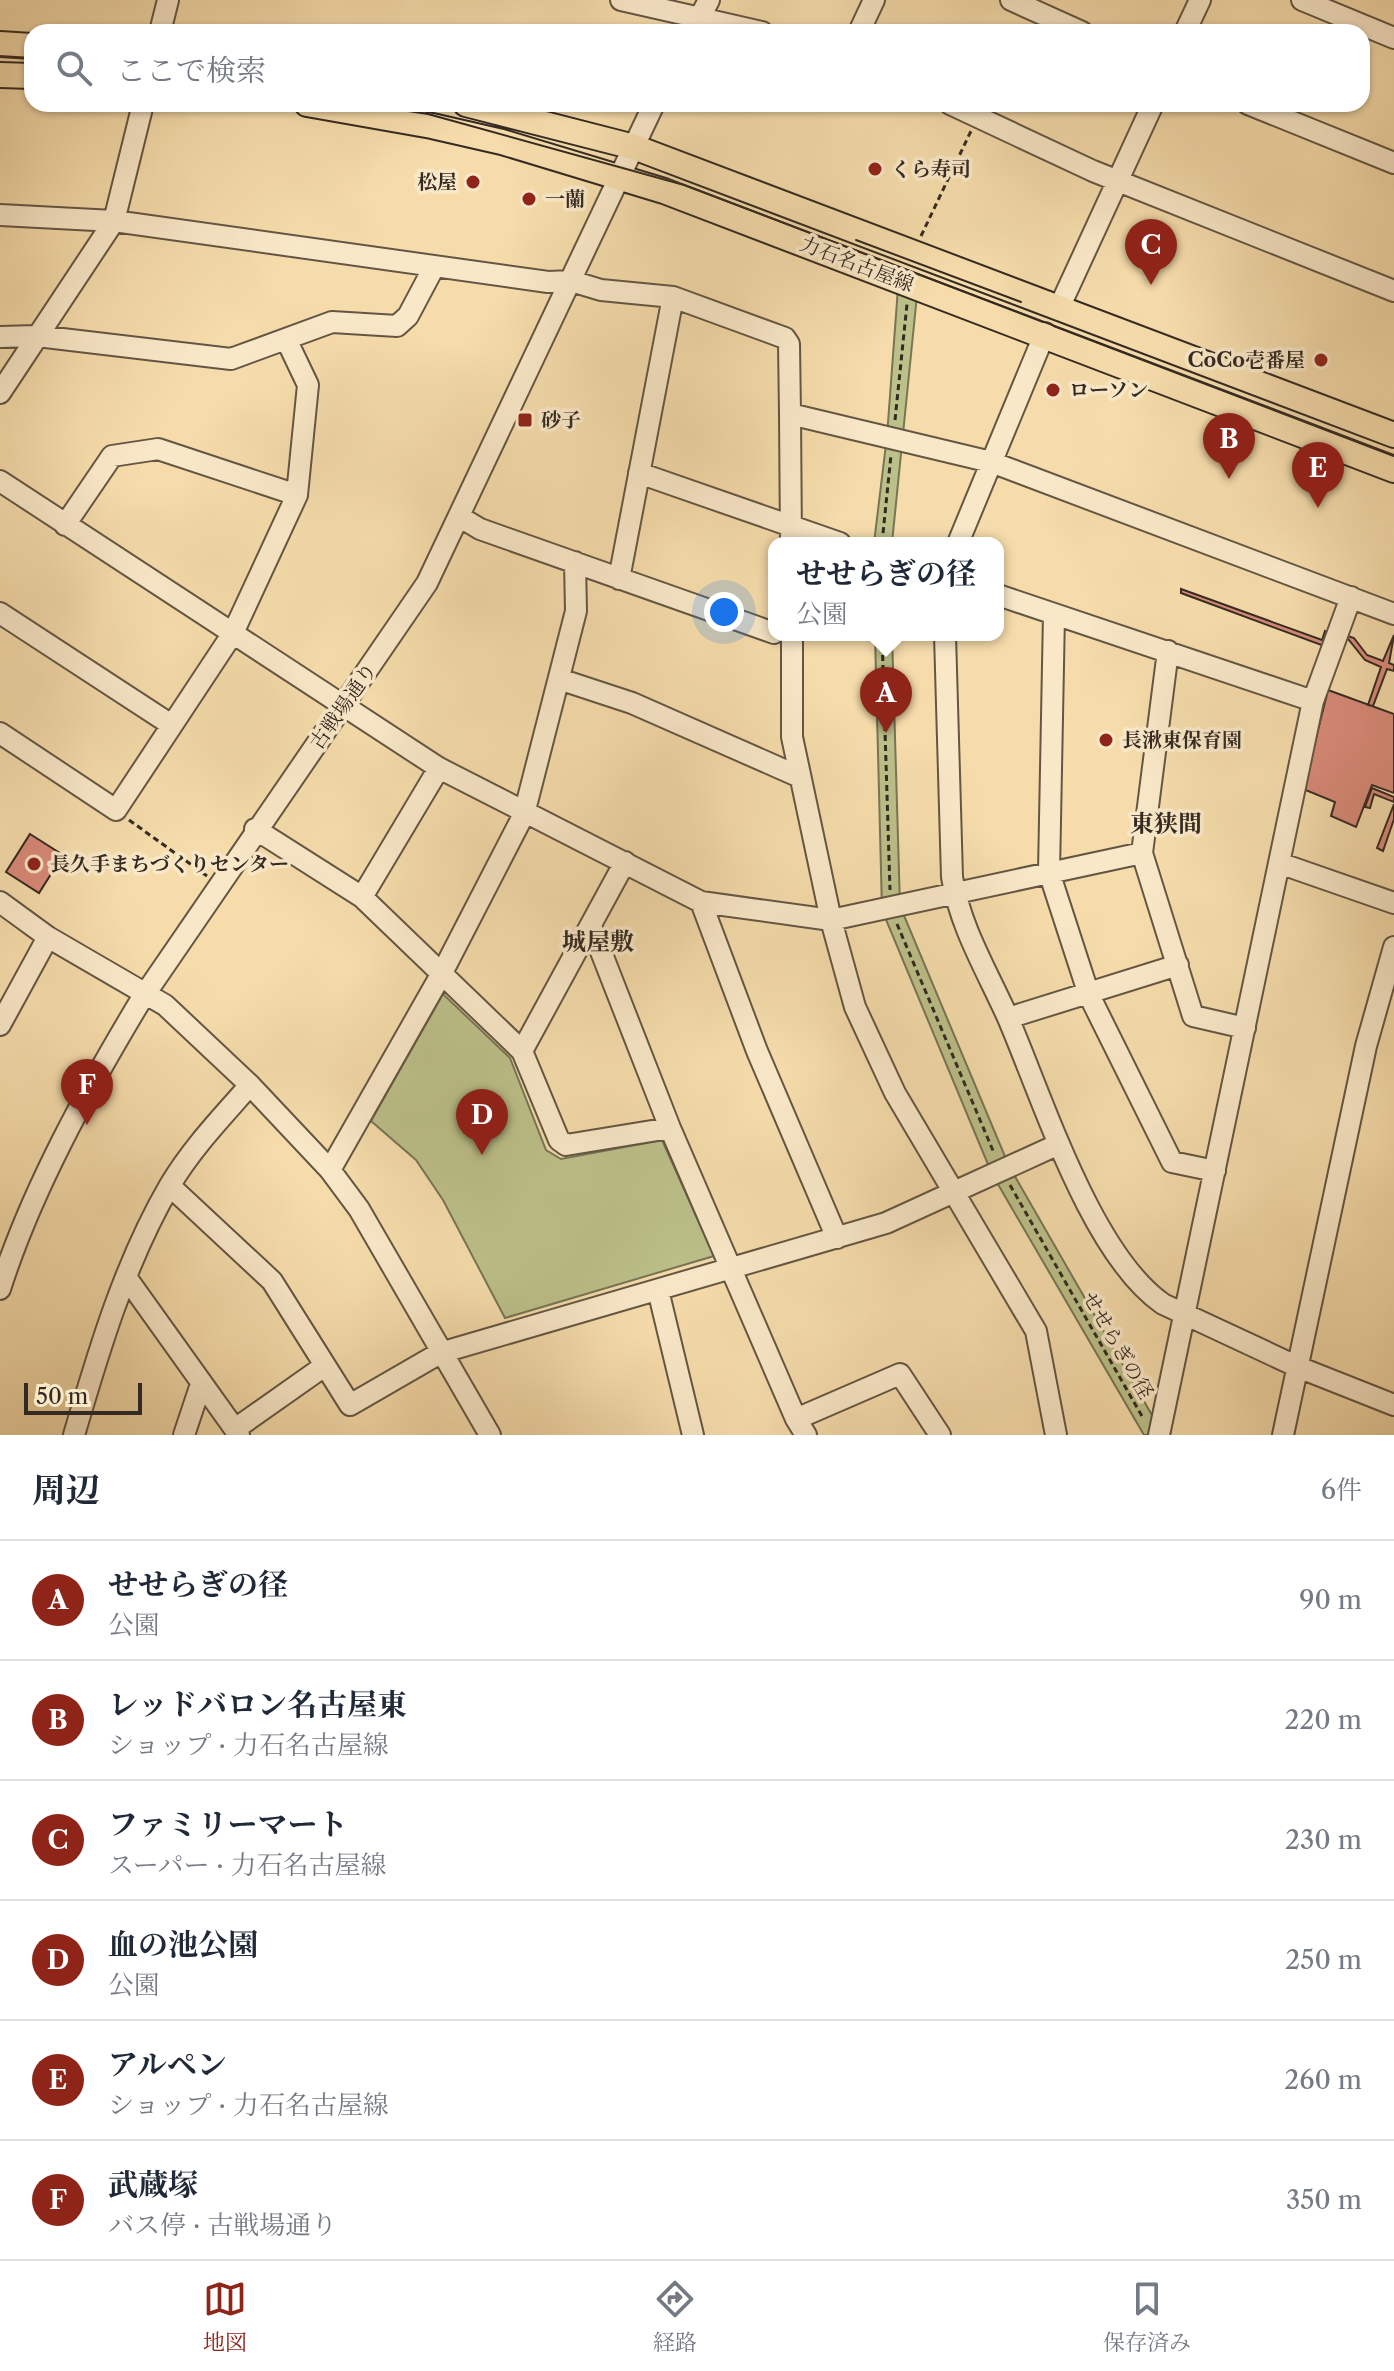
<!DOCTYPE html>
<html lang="ja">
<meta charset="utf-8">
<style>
:root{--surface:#fff;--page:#f6f6f7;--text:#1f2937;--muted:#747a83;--line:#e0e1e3;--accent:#8f2418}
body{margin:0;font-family:"Libre Caslon Text","Noto Serif JP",serif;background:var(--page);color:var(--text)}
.scale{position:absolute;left:24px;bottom:20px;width:118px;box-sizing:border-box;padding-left:8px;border:4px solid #342a22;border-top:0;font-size:22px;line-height:28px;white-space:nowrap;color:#342a22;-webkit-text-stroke:6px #f9e8c8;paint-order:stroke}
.you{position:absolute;left:724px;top:612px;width:28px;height:28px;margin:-20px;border:6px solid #fff;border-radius:50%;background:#1a73e8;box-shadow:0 0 0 12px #1a73e833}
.badge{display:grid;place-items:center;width:52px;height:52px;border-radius:50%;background:var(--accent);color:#fff;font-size:26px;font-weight:700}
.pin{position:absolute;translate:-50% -66px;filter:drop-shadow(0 2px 4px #0008)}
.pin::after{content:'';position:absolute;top:42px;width:28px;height:24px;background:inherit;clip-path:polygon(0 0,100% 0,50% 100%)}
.popup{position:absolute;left:768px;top:537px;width:236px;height:104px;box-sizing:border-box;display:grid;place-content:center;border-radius:16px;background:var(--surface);filter:drop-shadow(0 2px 6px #0005);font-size:26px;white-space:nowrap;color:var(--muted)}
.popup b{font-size:30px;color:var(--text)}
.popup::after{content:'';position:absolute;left:50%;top:100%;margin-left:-16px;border:16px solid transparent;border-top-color:var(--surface)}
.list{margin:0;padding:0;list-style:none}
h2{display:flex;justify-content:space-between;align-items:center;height:104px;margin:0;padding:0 32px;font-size:34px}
h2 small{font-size:26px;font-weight:400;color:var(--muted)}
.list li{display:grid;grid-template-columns:52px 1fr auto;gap:24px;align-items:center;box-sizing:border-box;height:120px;padding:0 32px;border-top:2px solid var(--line)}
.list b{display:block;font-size:30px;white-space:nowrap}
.list p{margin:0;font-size:26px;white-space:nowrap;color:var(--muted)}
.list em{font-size:26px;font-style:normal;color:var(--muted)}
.icon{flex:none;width:44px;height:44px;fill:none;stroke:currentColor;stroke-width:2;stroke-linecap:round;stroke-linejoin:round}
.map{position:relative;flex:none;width:1394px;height:1435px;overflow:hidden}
.search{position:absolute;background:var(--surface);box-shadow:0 2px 6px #0004;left:24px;right:24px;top:24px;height:88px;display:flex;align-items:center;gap:20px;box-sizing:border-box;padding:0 28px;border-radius:24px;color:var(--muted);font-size:30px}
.sheet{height:824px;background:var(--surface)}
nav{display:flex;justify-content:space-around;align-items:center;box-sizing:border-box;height:112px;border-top:2px solid var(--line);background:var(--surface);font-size:22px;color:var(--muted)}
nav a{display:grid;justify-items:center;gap:4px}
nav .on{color:var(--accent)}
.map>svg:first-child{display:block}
</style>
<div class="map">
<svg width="1394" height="1435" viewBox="0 0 1394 1435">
<rect width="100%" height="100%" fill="#f6dcab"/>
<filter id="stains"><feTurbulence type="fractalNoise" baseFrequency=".0025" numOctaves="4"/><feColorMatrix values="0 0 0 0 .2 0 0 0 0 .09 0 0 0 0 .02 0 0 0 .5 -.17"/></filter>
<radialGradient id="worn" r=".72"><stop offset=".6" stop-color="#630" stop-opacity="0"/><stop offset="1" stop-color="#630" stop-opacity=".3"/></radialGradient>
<path fill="#bcc089" stroke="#787556" stroke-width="2" d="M898,288L917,295L892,543H874L887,436Z
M875,635H892L900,906L1009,1166L1160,1429L1167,1435H1144L992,1174L882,910Z
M443,994L510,1058L546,1150L561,1159L662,1140L714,1256L505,1318L443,1200L416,1160L371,1121Z"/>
<path fill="#da8a79" stroke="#342a22" stroke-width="2" d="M1181,589L1322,640L1325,631L1328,633L1324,646L1181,593Z
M1345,635L1354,638L1367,655L1383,661L1394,635L1389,663L1394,665V671L1387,669L1373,706L1368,705L1381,667L1365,660Z
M1328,690L1394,714V793L1372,785L1356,827L1331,816L1335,802L1303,789Z
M1372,788L1394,797V802L1374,794L1370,808L1365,807Z
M1394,804V819L1383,851L1377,848Z
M30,834L63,855L39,893L6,872Z"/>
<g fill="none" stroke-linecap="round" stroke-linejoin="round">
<defs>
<path id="minor" d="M621,0L762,32
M1011,0L1082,32
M1302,0L1394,38
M160,32L168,0
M692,32L709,0
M859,32L874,0
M1185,32L1200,0
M950,104L1093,171L1394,291
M1248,104L1394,163
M0,215L114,221L548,282L571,281L601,290L673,297L785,338L789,344L790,414L991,462L1394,614
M1059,308L1153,104
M0,337L37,336L231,359L332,322L397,326L408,316L434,267
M0,393L114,221L143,104
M790,414L791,543
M639,473L840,543
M0,481L439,768L701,902L831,920L1142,853
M460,517L480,529L774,633
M65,525L112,456L158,449L297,495
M958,543L1045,333
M619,579L673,297
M998,595L1313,701
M0,613L170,724
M1054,614L1049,872L1089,995L1172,1162L1215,1171
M792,635V737L831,920L855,1007L895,1093L1036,1331L1056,1435
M945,635L952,877C960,927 987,971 1008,1018C1043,1099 1091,1254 1163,1304L1298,1367L1394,1405
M1168,651L1142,853L1193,1016L1245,1028
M559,679L632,703L800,777
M0,733L116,810L233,633L297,495L308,385L287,341
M255,829L362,897L522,1051L559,1140L566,1145L670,1128
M1279,863L1394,903
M362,897L439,768
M0,902L48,937L165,1005L250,1085L330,1170L359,1209L490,1435
M701,902L757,1051L837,1238
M591,926L670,1128L796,1419L806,1435
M1008,1018L1178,965
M0,1025L48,937
M522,1051L625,862
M330,1170L442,973L524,814L576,611L575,562
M170,1186L272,1281L350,1405L440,1353L886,1223L1059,1144
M126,1277L239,1435
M0,1289C31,1191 88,1088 141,1000L427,583L654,104
M658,1290L693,1435
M796,1419L900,1374L940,1435
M235,1429L323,1367
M74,1435C99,1350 125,1262 170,1185C192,1148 222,1117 250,1085
M184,1435L201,1384
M1159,1435L1313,701L1351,597
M1283,1435L1366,1046L1394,947"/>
<path id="major" d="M0,44L32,46
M0,75L32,76
M307,104L432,126L502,142L664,191L1394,470
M466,104L634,147L1394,435"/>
</defs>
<use href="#minor" stroke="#645644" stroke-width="24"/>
<use href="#major" stroke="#342a22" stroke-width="28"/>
<path stroke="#342a22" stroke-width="3" stroke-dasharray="6 4" stroke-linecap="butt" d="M921,236L971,131
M895,420L907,304
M882,543L891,455
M882,635L890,890
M129,820L207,876
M897,924L994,1153
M1010,1185L1143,1418"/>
<use href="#minor" stroke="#f9e8c8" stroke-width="20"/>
<use href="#major" stroke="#f6dcab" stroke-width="24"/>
<path stroke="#342a22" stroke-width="2" d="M0,56L32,58
M362,104L428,114L684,185L1394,455
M856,240L1021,302"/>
</g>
<g fill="#8f2418" stroke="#f9e8c8" stroke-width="3">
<circle cx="875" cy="169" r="8"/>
<circle cx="473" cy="182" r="8"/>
<circle cx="529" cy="199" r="8"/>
<circle cx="1321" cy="360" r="8"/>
<circle cx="1053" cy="390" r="8"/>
<rect x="517" y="412" width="16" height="16" rx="4"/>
<circle cx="1106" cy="740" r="8"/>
<circle cx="34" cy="864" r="8"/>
</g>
<g text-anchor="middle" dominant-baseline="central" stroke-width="7" stroke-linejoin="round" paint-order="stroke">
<g font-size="20" font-weight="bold" fill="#342a22" stroke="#f9e8c8" text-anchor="start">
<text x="891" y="169">くら寿司</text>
<text x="457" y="182" text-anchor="end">松屋</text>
<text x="545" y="199">一蘭</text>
<text x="1305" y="360" text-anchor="end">CoCo壱番屋</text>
<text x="1069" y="390">ローソン</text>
<text x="541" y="420">砂子</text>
<text x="1122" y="740">長湫東保育園</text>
<text x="50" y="864">長久手まちづくりセンター</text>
</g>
<g font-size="20" fill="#342a22" stroke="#f9e8c8">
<text transform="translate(857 264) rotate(21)">力石名古屋線</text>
<text transform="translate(343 706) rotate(-55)">古戦場通り</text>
<text transform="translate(1118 1345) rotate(60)">せせらぎの径</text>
</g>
<g font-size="24" font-weight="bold" fill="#342a22" stroke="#f9e8c8">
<text x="1166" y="823">東狭間</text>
<text x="598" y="941">城屋敷</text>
</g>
</g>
<rect width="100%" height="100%" filter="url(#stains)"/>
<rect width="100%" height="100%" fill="url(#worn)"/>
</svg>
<div class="scale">50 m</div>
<div class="you"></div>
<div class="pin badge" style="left:886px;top:733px">A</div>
<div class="popup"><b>せせらぎの径</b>公園</div>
<div class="pin badge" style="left:1229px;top:479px">B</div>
<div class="pin badge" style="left:1151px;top:285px">C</div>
<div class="pin badge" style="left:482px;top:1155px">D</div>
<div class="pin badge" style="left:1318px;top:508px">E</div>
<div class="pin badge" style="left:87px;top:1125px">F</div>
<div class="search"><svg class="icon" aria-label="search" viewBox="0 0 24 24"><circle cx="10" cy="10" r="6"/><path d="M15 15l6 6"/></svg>ここで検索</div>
</div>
<section class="sheet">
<h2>周辺<small>6件</small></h2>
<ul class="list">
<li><span class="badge">A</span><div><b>せせらぎの径</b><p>公園</p></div><em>90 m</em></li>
<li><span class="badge">B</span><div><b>レッドバロン名古屋東</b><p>ショップ · 力石名古屋線</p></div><em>220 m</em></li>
<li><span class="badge">C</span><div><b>ファミリーマート</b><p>スーパー · 力石名古屋線</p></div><em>230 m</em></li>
<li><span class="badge">D</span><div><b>血の池公園</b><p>公園</p></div><em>250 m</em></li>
<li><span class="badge">E</span><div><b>アルペン</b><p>ショップ · 力石名古屋線</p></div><em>260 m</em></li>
<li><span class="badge">F</span><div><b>武蔵塚</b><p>バス停 · 古戦場通り</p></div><em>350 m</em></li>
</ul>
</section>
<nav>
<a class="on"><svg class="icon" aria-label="map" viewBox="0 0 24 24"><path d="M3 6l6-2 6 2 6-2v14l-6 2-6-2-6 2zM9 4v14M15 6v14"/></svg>地図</a>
<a><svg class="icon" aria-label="directions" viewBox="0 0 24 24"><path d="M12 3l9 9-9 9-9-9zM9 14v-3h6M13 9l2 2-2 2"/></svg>経路</a>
<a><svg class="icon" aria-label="saved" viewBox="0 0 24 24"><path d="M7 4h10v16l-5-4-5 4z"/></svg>保存済み</a>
</nav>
